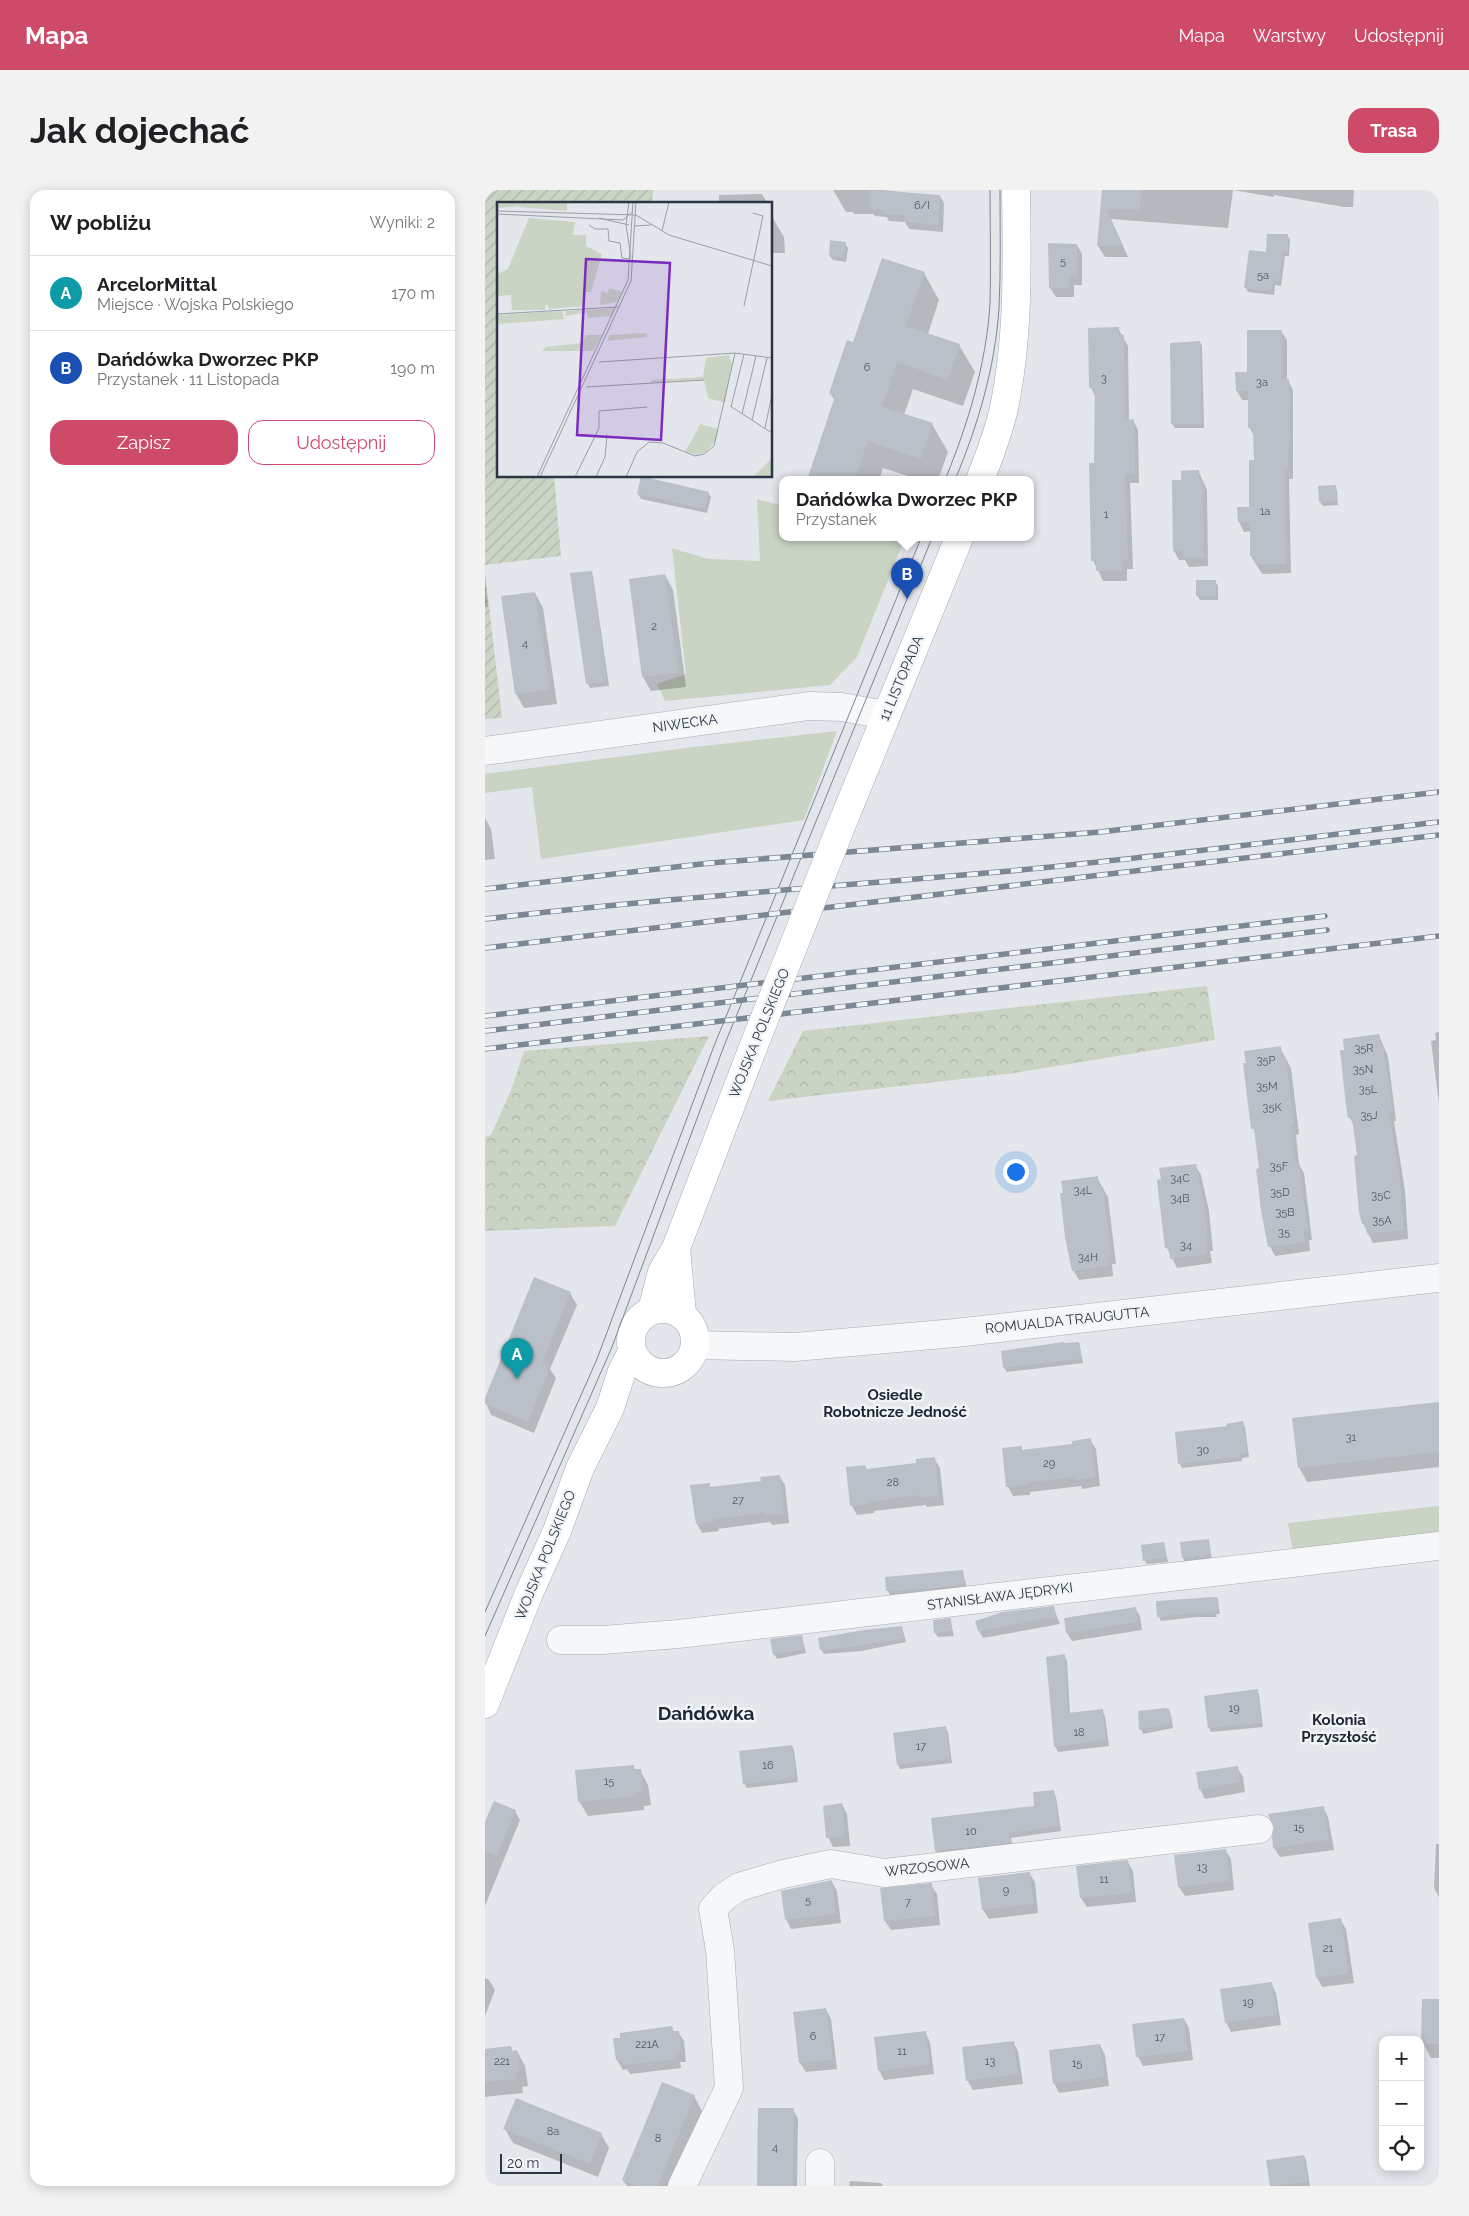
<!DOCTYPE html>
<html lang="pl">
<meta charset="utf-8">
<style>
:root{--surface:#fff;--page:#f2f2f2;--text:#202124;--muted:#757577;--line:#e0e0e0;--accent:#cd4b69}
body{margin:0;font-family:Raleway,sans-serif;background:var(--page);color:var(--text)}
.controls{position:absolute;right:15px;bottom:15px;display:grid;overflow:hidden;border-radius:10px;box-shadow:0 2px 12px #0003}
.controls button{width:45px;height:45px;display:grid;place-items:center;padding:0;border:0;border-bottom:1px solid var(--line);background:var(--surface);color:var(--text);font:25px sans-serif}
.scale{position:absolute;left:15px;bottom:12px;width:62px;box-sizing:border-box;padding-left:5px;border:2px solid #2b3543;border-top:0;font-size:14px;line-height:18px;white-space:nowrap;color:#2b3543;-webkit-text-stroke:4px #f2f5f8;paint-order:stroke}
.you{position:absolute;left:530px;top:981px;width:18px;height:18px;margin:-12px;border:4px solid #fff;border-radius:50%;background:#1a73e8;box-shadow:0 0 0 8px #1a73e833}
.badge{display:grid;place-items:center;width:32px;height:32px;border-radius:50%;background:var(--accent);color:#fff;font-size:16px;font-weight:700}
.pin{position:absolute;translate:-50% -41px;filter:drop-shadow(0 1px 2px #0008)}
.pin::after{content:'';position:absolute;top:26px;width:18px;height:15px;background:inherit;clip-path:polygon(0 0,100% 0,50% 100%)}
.popup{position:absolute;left:294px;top:286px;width:255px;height:65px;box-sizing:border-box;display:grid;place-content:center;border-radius:10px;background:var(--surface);filter:drop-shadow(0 1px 4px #0005);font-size:16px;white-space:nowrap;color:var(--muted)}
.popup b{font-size:19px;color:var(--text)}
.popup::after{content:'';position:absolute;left:50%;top:100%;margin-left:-10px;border:10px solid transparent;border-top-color:var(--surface)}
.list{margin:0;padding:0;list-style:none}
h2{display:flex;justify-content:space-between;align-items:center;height:65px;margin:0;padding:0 20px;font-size:21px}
h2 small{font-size:16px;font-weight:400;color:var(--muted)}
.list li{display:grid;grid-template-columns:32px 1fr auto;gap:15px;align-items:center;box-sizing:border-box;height:75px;padding:0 20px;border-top:1px solid var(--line)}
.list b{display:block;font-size:19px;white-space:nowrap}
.list p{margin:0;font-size:16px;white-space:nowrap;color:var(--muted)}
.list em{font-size:16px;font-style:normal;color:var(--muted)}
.actions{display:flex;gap:10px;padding:15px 20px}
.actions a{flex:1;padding:11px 0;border:1px solid var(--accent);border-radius:15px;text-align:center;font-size:18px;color:var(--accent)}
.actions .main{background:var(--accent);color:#fff}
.icon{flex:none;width:28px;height:28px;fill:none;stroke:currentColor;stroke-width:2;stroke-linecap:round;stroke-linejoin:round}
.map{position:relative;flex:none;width:954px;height:1996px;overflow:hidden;border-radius:15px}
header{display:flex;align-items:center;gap:30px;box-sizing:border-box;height:70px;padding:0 25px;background:var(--accent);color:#fff}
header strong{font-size:24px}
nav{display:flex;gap:28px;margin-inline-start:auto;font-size:18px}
.intro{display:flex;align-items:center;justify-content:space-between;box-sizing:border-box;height:120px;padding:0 30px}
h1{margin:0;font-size:35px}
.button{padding:12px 22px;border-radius:15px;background:var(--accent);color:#fff;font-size:18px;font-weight:700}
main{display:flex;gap:30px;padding:0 30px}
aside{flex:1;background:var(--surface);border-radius:15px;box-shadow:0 2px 12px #0003}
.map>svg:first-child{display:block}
</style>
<header>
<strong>Mapa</strong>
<nav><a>Mapa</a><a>Warstwy</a><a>Udostępnij</a></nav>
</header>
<div class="intro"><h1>Jak dojechać</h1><a class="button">Trasa</a></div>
<main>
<aside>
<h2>W pobliżu<small>Wyniki: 2</small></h2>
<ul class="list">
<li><span class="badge" style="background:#0f9aa8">A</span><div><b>ArcelorMittal</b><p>Miejsce · Wojska Polskiego</p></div><em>170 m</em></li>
<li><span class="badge" style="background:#1a4fb4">B</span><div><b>Dańdówka Dworzec PKP</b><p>Przystanek · 11 Listopada</p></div><em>190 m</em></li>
</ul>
<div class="actions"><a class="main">Zapisz</a><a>Udostępnij</a></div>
</aside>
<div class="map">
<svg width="954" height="1996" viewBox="0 0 954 1996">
<defs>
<pattern id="forest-crowns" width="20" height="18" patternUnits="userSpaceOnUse" patternTransform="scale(1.25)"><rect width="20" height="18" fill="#c9d4c4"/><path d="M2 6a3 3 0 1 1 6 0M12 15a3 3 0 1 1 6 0" fill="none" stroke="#adb7aa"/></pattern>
<pattern id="garden-furrows" width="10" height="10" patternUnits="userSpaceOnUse" patternTransform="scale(1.25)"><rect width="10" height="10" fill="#c9d4c4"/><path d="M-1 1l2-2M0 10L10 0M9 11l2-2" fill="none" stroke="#adb7aa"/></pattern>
</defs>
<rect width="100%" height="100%" fill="#e3e6eb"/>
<path fill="#c9d4c4" d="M272,309L298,316V348H420L372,467L345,495L180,511L172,494L201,484L187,358L223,369L275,371Z
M352,541L319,630L56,669L47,597L0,603V584L209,557Z
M954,1316V1347L808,1363L803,1333Z"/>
<path fill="url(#forest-crowns)" d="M722,796L730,850L530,883L283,911L318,841Z
M224,846L130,1036L0,1041V947L6,945L27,898L39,861Z"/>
<path fill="url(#garden-furrows)" d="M0,0H169L166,14H14V286H69L76,366L0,375Z
M0,381L17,528L0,529Z"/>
<path fill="#0003" d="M348,0H397L455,6L459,13L458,42L424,39L420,32L404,31L402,27L390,26L388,24H369L368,22H361Z
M618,0H748L743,38L626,29L643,67H620L613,56Z
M748,0H869L868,17H859L789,5V7Z
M277,4L283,14H234V5Z
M286,19L289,30L299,47L300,63H286Z
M802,45L805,50L804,66H800L796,96L790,95L789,105L763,102L761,98L782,63Z
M360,53L363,58L361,72L348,70L345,66Z
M592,55L597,64V95H589V107H571L565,98Z
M439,83L454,110L443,144L474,155L490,182L478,216L428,199L419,225L447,234L463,262L453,290H436L398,278L394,290H323L350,211L345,203L369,154Z
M633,138L643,156L644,231L648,230L653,240L654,293H645L648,379H642V391H618L608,370L611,207L606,198Z
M796,141L802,150V189L808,200V289H804L806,383L777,384L766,366V341L759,342L754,332L753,318H765L770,271L769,246L765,238L764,210H757L752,201Z
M715,152L717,156L719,238H690L687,234V155Z
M714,282L722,300L723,376L704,377L700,370H694L689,361L697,291Z
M850,296L852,301L853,315L838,316L835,312Z
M223,303L226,307L222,323L156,309L153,304Z
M106,382L108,386L124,496L105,498L103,494Z
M180,385L188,400L201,497L166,501L158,487Z
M0,388L3,417H0Z
M730,391L733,396V410H715L712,405Z
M50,403L58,418L72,514L39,518L31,504Z
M0,628L6,639L10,669L0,670Z
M954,842V914L946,851L951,850L950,843Z
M894,845L903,867L911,931H909L920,1001L923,1049L888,1053L878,1033L870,937L865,928L857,861Z
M795,858L806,878L814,944L811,945L814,975L819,983L827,1050H824L825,1061L790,1066L785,1056L771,944L768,939Z
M710,975L716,985L724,1021L728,1061H725L727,1073L692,1078L682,1058Z
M612,988L623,1007L631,1074H627L628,1086L594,1090L588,1080Z
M85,1103L92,1115L65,1179L71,1188L49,1243L6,1225L0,1211Z
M594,1153L598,1173L522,1182L519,1178L518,1162Z
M954,1214V1277L822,1292L814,1277Z
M758,1233L760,1237L764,1267L757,1268V1271L697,1278L695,1274L743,1237Z
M605,1250L611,1259L615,1296L597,1299L596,1296L545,1302V1305L528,1306L523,1297L519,1260L536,1258L538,1261L588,1255Z
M449,1268L455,1278L459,1315L442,1317L441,1315L389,1321V1323L372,1325L367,1316L380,1276L382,1280L433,1274Z
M294,1286L300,1295L304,1333L287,1335L285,1332L233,1339L234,1341L217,1343L212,1334L224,1294L226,1298L277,1292Z
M723,1350L727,1369L700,1372L698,1368Z
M679,1353L683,1372L662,1374L659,1370Z
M478,1382L482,1398L447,1403L405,1405L403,1401L402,1388Z
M732,1409L735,1424H731L732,1427H711L676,1431L674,1427Z
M568,1418L575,1434L498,1448L494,1441Z
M650,1418L655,1426L657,1440L587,1451L582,1443L581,1429Z
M465,1430L469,1446L453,1447L450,1443Z
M417,1437L421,1452L376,1461L339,1464L336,1459Z
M317,1447L321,1463L292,1469L289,1464Z
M579,1466L582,1471L585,1524L617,1521L620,1526L624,1556L573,1562L570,1556Z
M772,1501L774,1505L778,1537L726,1542L724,1538Z
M684,1520L686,1525L688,1538L658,1544L656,1539Z
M460,1538L463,1542L467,1573L415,1579L413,1575Z
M307,1556L309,1560L313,1592L262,1598L259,1593Z
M148,1576L151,1581L155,1580L163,1595L166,1615L159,1616V1620L103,1626L94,1611Z
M752,1577L758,1587L760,1602L720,1609L715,1599Z
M568,1601L571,1607L576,1641L526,1648L528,1658L454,1666L451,1661L447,1629L551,1617Z
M357,1614L362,1624L365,1656L348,1657L343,1647Z
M838,1617L843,1627L849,1660L795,1667L789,1658Z
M30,1621L35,1630L0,1716V1637Z
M951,1654H954V1707L949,1698Z
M740,1660L746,1669L749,1700L700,1706L694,1697Z
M642,1671L648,1681L651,1712L602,1717L596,1708L593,1677Z
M544,1683L550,1692L553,1723L504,1729L498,1720Z
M347,1692L352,1701L356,1733L306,1739L301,1729Z
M446,1695L452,1704L455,1735L406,1740L400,1731L396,1699Z
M855,1729L861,1739L869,1793L837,1797L832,1788Z
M0,1788L4,1790L10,1800L0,1826Z
M786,1793L791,1803L796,1835L746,1842L741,1832Z
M954,1810V1868H946L938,1853Z
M341,1820L346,1829L352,1879L321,1882L315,1873L309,1823Z
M699,1829L704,1838L708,1870L658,1876L653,1867L649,1835Z
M187,1838L189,1842H193L199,1851L201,1872H195L196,1878L145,1884L142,1879L138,1880L132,1870L130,1850Z
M440,1842L445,1852L449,1884L399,1890L394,1880Z
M528,1852L533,1861L538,1894L488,1900L482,1890Z
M615,1855L620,1865L624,1896L574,1903L569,1893Z
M25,1857L28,1862L32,1861L40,1876L43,1896L37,1897L38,1903L0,1907V1860Z
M209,1906L217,1921L187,1996H142L138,1990Z
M308,1919L313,1929L312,1996H273Z
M20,1939L116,1944L124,1958L113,1987L28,1953Z
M819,1966L821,1970L825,1996H786L782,1971Z
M365,1991L396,1993L398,1996H364Z"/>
<path fill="#bac0c8" d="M385,0L455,5L454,35L419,32V25L399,24V20L385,19Z
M617,0H656L655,20L621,19L638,56H612Z
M782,44H803V62H798L794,92L788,91L787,101L759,98L764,60L781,62Z
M345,50L361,52L359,68L344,66Z
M563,53L592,54V86H584V98H564Z
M397,68L440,82L421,136L475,154L463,190L412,172L402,204L395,216L448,233L436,269L383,251L369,290H322L350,206L344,204L350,185L362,150L368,152Z
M634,137V145H639L640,230L649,229L650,284H640L643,369L638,370L637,381H611V370L606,371L604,273H609L610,198H604L603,138Z
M762,140H797L798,189H804L805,233L803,280H800L801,374H770V366H765V332H753L752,317H764V270H769L768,238H763V200L751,201L750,182H762Z
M715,151L717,234H686L685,153Z
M714,280V290H718L719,368H698L697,361H688L687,290H696V281Z
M156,286L224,302L220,319L152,304Z
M851,295L852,311L834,312L833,296Z
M107,381L122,492L101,494L85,383Z
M180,384L194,483L157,487L144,389Z
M711,390H731V406H711Z
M50,402L65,500L30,504L16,406Z
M894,844L896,856H898L905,899L907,922H904L915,991L919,1040L882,1044L880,1033L877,1034L874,1022L869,966L872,965L867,928H863L861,916L855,860H859L858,849Z
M796,856L797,867H801L809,935L806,936L810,973L814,972L823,1040L819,1041L820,1052L783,1057L776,1020L771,979L774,978L769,939H766L758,873H761L759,861Z
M711,974L719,1010L723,1051L721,1052L722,1064L685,1069L684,1058H680L673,1000L672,990L676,989L674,978Z
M613,986L614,997H618L625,1054L626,1065H622L624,1076L587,1081L580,1047L575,1003H578L576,991Z
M49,1087L86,1102L57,1173L65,1176L43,1232L0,1214V1208Z
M579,1152V1153L594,1152L597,1169L518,1178L516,1161Z
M954,1212V1262L813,1278L807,1228Z
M758,1231L762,1263L755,1264L756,1267L693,1274L690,1242L742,1236L741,1234Z
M606,1248L610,1287L591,1290L590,1287L541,1293V1295L521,1297L517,1258L537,1256V1260L587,1254V1251Z
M450,1267L454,1306L436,1308L435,1305L384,1312V1314L365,1316L361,1277L380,1275L381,1279L431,1273V1269Z
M295,1285L299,1324L280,1326V1323L229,1329V1332L211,1334L205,1295L225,1293V1297L276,1291L275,1287Z
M724,1349L726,1365L697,1368L695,1352Z
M679,1352L681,1367L658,1371L656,1355Z
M478,1380L480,1394L444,1399L401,1401L400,1387Z
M729,1407L733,1408L734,1420H730V1423H708L672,1427L671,1411Z
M569,1416L572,1427L493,1441L490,1431L517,1422Z
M651,1417L653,1432L581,1443L579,1428Z
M466,1428L467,1441L449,1443L448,1430Z
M417,1436L419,1448L374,1456L335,1460L333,1448L379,1440Z
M317,1445L319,1459L288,1465L285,1449Z
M580,1464L583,1523L618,1519L621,1550L569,1557L561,1467Z
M773,1499L776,1533L723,1538L719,1506Z
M681,1518L684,1519L686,1533L654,1540L653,1521Z
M461,1536L465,1569L412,1575L408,1543Z
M307,1555L311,1588L258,1594L254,1561Z
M149,1575V1579H156L158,1601L151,1602L152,1606L93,1612L90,1580Z
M753,1576L755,1592L714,1600L711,1582Z
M569,1600L574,1636L524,1643L525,1653L450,1661L446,1628L549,1616L548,1602Z
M9,1611L31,1620L12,1666L0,1661V1632Z
M357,1613L360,1647L341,1648L338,1616Z
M839,1616L844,1650L788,1658L787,1647L789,1637L783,1624Z
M741,1659L745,1691L693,1697L689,1665Z
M643,1670L647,1703L595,1708L591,1676Z
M545,1682L549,1714L497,1720L493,1688Z
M347,1690L351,1724L300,1730L296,1701Z
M447,1693L450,1726L399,1731L395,1698Z
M856,1728L864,1783L831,1788L823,1733Z
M787,1792L792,1825L740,1833L735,1799Z
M937,1809H954V1854H936Z
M341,1818L348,1870L314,1873L308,1822Z
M699,1828L703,1861L651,1867L647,1834Z
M187,1836L188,1841H194L197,1863H190L191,1869L138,1875L137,1870H131L128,1848H135V1843Z
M441,1841L445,1875L393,1881L389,1847Z
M529,1851L533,1884L481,1891L477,1857Z
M615,1854L620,1887L568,1894L564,1860Z
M26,1856L27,1861L32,1860L35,1882L30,1883L31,1889L0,1892V1859Z
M177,1892L210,1905L173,1996H152L137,1990Z
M31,1908L117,1943L105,1974L18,1939Z
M273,1918H309L308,1996H272Z
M819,1965L823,1992L785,1996L781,1970Z"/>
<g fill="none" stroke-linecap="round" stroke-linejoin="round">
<defs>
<path id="minor" d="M0,561L324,516L357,517L400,525
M210,1155L310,1157L470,1143L954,1088
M76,1450H118L193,1444L954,1356
M197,1996L244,1898L235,1760L228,1719L239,1707L254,1697L298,1684L346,1674L400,1683L774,1639
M335,1996V1973"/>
<path id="major" d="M495,290C504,267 514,242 519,218C534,146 532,72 531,0
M359,629L474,348
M191,1058L197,1125
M146 1151a32 32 0 1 1 64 0a32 32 0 1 1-64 0Z
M167,1120L177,1082L191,1058L269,855
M0,1514L44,1403L72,1341L95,1278L125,1218L137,1181L147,1162"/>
</defs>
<use href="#minor" stroke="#a8adb5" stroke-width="29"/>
<use href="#major" stroke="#a2acb6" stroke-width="29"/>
<use href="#minor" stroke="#f5f7f9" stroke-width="28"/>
<use href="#major" stroke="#fff" stroke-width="28"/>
<path stroke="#7c8794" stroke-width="1" d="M460,290C483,234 501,175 505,114C506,76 505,38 505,0
M470,290C493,235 510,178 514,118C516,79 515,39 515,0
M0,1422L112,1169L229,856L436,348
M0,1446L127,1157L239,856L447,348"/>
<defs>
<path id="rail" d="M0,699L225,673L615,642L954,602
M0,729C171,709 342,697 513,682C661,669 807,649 954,632
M0,758L954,645
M0,826L840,726
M0,841L842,740
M0,859L954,746"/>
</defs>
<use href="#rail" stroke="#7c8794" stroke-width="5.5"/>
<use href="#rail" stroke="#f2f5f8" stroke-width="4" stroke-dasharray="11" stroke-linecap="butt"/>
<defs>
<path id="major-bridge" d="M269,855L359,629"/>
</defs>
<use href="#major-bridge" stroke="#a2acb6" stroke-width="29" stroke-linecap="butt"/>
<use href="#major-bridge" stroke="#fff" stroke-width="28"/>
</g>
<g text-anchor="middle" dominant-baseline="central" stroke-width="5" stroke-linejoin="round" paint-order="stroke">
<g font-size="11" fill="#4f5864">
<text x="437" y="15">6/I</text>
<text x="578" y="71">5</text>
<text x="778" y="85">5a</text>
<text x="382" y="177">6</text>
<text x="619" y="188">3</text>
<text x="777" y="192">3a</text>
<text x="780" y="321">1a</text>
<text x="621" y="324">1</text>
<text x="169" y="436">2</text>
<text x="40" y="453">4</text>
<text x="879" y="858">35R</text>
<text x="781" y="870">35P</text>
<text x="878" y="879">35N</text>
<text x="782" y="896">35M</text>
<text x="883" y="899">35L</text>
<text x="787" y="917">35K</text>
<text x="884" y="925">35J</text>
<text x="794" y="976">35F</text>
<text x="695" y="988">34C</text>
<text x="598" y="1000">34L</text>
<text x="795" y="1002">35D</text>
<text x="896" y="1005">35C</text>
<text x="695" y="1008">34B</text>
<text x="800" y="1022">35B</text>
<text x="897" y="1030">35A</text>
<text x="799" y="1042">35</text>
<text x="701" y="1055">34</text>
<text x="603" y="1067">34H</text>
<text x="866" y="1247">31</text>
<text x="718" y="1260">30</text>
<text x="564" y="1273">29</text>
<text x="408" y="1292">28</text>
<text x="253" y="1310">27</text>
<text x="749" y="1518">19</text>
<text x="594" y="1542">18</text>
<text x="436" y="1556">17</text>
<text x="283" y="1575">16</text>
<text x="124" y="1591">15</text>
<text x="814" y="1637">15</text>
<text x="486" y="1641">10</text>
<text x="717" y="1677">13</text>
<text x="619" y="1689">11</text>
<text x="521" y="1700">9</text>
<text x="323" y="1710">5</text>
<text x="423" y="1712">7</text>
<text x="843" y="1758">21</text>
<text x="763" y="1812">19</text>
<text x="328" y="1846">6</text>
<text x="675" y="1847">17</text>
<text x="162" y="1854">221A</text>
<text x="417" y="1861">11</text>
<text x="17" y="1871">221</text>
<text x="505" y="1871">13</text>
<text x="592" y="1873">15</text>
<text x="68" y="1941">8a</text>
<text x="173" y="1948">8</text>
<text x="290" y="1957">4</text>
</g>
<g font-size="14" fill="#2b3543" stroke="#f2f5f8">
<text transform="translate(416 488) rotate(-67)">11 LISTOPADA</text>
<text transform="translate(200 533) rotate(-8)">NIWECKA</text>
<text transform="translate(274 843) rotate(-68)">WOJSKA POLSKIEGO</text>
<text transform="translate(582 1130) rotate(-6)">ROMUALDA TRAUGUTTA</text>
<text transform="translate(60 1365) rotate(-68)">WOJSKA POLSKIEGO</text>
<text transform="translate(515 1406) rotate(-7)">STANISŁAWA JĘDRYKI</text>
<text transform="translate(442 1677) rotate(-6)">WRZOSOWA</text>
</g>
<g font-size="15" font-weight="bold" fill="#1d2634" stroke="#f2f5f8">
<text x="410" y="1205">Osiedle<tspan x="410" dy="17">Robotnicze Jedność</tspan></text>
<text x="854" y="1530">Kolonia<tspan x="854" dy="17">Przyszłość</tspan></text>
</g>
<g font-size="19" font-weight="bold" fill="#1d2634" stroke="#f2f5f8">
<text x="221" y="1523">Dańdówka</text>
</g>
</g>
<g transform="translate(12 12)">
<rect width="275" height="275" fill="#e3e6eb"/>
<path d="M26,0H70V9L22,5ZM112,86L125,90L120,100L103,103L104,89L111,91ZM118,106L114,114L91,116L90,110L69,114L68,109ZM65,109L67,117L0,122V113ZM232,153L235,163L228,201L211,196L207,178L154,181V178L206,175L209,156ZM203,222L221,227L220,236L195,238Z" fill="#c9d4c4"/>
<path d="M149,131L150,135L110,139L113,133ZM89,133H105L96,149H45L49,145L85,141Z" fill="#c9d4c4"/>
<path d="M0,0H26V4L0,6Z" fill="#c9d4c4"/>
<path d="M205,235L220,236L209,250L199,253L188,249L195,238Z" fill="#c9d4c4"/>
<path d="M32,16L78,20L76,33H89V44L105,52L94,90H87L88,104L52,107L51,103H48V108H15L14,93L0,94V72L11,67ZM275,256V275H256Z" fill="#c9d4c4"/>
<path fill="none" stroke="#999fa8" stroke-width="1" d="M79,0H102M132,0L129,23L134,56M0,9L139,13M0,12L126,18L136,9M139,13L172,33L275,64M102,16L132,23M92,23L98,27H111L112,39L123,41L125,56L134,57M138,24L154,23M165,29L172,0M247,104L266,14L256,11M0,112L121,105M102,160L238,151L275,156M89,185L207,178M233,204L275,231M234,205L247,152M245,212L259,154M255,218L270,156M268,226L275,193M40,275L131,78L136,0M43,275L134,79L139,0M78,275L102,226V209L150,205M99,275L108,255L110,233M129,275L140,250L152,240L166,241L198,254L207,252L217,244L238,151"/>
<path fill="#7b2cbf" fill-opacity="0.15" stroke="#7b2cbf" stroke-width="2.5" d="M89,57L173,61L164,238L80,233Z"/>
<rect width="275" height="275" fill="none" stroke="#2b3543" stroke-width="2.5"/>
</g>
</svg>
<div class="controls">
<button>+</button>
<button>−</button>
<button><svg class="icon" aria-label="locate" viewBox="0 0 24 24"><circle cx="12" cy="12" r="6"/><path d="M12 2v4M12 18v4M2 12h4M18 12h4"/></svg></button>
</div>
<div class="scale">20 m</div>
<div class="you"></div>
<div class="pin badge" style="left:32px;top:1189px;background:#0f9aa8">A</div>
<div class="pin badge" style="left:422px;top:409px;background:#1a4fb4">B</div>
<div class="popup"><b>Dańdówka Dworzec PKP</b>Przystanek</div>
</div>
</main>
